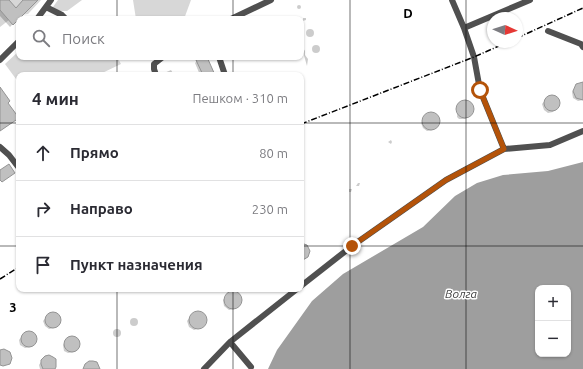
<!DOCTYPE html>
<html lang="ru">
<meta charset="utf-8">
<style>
:root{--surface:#fff;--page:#f2f2f3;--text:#2b2b33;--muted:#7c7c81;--line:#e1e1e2}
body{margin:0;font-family:Ubuntu,sans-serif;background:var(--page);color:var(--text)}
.controls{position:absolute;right:12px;bottom:12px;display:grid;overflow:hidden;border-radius:8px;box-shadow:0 1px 3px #0004}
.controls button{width:36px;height:36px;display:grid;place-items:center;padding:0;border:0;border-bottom:1px solid var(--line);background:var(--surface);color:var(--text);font:20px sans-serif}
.compass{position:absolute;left:487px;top:12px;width:36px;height:36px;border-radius:50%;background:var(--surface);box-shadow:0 1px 3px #0004;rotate:93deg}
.stop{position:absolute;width:12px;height:12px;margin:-9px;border:3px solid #b45309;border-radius:50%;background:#fff}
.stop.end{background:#b45309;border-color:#fff;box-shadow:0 1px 4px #0008}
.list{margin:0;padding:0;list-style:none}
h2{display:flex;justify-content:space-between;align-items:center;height:52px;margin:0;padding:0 16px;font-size:17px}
h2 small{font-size:13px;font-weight:400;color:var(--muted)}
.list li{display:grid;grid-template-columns:26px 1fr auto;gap:12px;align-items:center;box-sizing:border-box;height:56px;padding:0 16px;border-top:1px solid var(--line)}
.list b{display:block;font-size:15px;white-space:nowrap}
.list em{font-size:13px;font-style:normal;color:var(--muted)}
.icon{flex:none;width:22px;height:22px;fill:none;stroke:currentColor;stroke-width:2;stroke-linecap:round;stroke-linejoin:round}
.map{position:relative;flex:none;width:583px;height:369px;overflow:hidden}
.search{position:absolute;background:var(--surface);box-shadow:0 1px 3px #0004;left:16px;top:16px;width:288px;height:44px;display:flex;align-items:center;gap:10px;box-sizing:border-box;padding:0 14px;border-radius:8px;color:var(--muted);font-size:15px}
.panel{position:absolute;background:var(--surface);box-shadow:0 1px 3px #0004;left:16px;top:72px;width:288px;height:220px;border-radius:8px}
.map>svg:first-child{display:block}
</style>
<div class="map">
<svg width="583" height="369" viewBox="0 0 583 369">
<rect width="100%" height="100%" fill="#fff"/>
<path fill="#d7d7d7" d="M0,0H41L28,14L14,16L0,27Z
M58,0H82L67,11H56L53,7Z
M133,0H191L184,19H136Z
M19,51V57H117L121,64L98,75H19V86L16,79L5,64Z"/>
<path fill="#9e9e9e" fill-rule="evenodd" d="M583,162V369H268L277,350L312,301L343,274L423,227L455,196L477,183L503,175L548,171ZM538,288H568V354H538Z"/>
<path fill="#0003" d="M1,0H8L16,9L23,0H36L10,27L0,16V1Z
M297 7a2 2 0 1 1 4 0a2 2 0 1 1-4 0Z
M303,18H306V20L303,21Z
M306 33a4 4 0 1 1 8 0a4 4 0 1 1-8 0Z
M301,45L305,51V55L308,59L307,66Z
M312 49a4 4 0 1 1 8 0a4 4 0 1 1-8 0Z
M285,57H289V58L286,60Z
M197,61L214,75H200L195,63Z
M171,70L174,75H161L162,74Z
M583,83V100L578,101L573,98L572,92L575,87Z
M553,96L559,99V104L553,112L548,113L544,110L542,104L548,97Z
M462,102H468L472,107V112L465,119H459L457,117L458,105Z
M433,114L438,117L439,123L433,130L427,131L423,128L421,123L427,115Z
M391,140L392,142L391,144L388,142Z
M358,183H360L359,186H356Z
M349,189H352L351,192H349Z
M229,293H235L240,296L241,301L234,309L229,310L224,306L223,300Z
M199,312L204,316L205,321L200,328L194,330L189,327L187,321L193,313Z
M54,313L59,316L60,322L54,328L49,329L45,326L43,321L49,314Z
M130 322a4 4 0 1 1 8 0a4 4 0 1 1-8 0Z
M113 333a4 4 0 1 1 8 0a4 4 0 1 1-8 0Z
M30,332L34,334L36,340L31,347L25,348L20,345L19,340L24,333Z
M73,337L78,339L79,345L74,352L68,353L64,351L63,345L68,338Z
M42,360L53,369H40L39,365Z"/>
<path fill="#c0c0c0" stroke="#949494" d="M0,0H9L16,8L23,0H38L13,25L0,10Z
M204,57H207L215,75H203L196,60Z
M583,82V100L576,98L573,91L576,84Z
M0,87L10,101L8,103L19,118L0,131Z
M544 103a8 8 0 1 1 16 0a8 8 0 1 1-16 0Z
M456 109a9 9 0 1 1 18 0a9 9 0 1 1-18 0Z
M422 121a9 9 0 1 1 18 0a9 9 0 1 1-18 0Z
M9,164L15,173L2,182L0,180V170Z
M301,243L307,245L310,251L308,257L301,261Z
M224 300a9 9 0 1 1 18 0a9 9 0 1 1-18 0Z
M189 320a9 9 0 1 1 18 0a9 9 0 1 1-18 0Z
M45 320a8 8 0 1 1 16 0a8 8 0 1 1-16 0Z
M21 339a8 8 0 1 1 16 0a8 8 0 1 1-16 0Z
M64 344a8 8 0 1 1 16 0a8 8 0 1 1-16 0Z
M4,349L10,352L12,358L10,364L3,366L0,365V350Z
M49,355L53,357L56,359V367L55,369H43L41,364V360L45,356Z
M89,361H93L97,362L100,369H83L85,364Z"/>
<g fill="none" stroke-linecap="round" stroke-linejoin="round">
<path stroke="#505050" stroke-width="6" d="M452,0L464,28L474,57L480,90L504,149
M46,7L62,15L66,19
M37,19L51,0
M231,19L271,0
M464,28L530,0
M548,31L581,44L583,47
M219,57L225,75
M0,60L19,41
M156,75L154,69V64L163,57
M0,147L9,155L19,168
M301,286L352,246L446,180L504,149L550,145L583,131
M251,367L230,342L297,289
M204,369L230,342"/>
<path stroke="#000" stroke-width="1.5" stroke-dasharray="6 2 1 2" stroke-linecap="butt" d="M517,38L583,8
M301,124L474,57L508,42
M0,279L19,267"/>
</g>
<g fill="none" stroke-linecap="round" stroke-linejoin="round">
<path stroke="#b45309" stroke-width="5" d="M352,246L446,180L504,149L480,90"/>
</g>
<path fill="none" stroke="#000" stroke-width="1" stroke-opacity="0.55" d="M117,0V19M233,0V19M350,0V369M466,0V369M117,57V75M233,57V75M0,123H19M301,123H583M0,246H19M301,246H583M117,289V369M233,289V369"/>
<g text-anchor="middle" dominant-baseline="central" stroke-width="3" stroke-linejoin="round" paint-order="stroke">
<g font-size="12" font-style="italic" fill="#3f3f3f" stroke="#fff">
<text x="461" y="293">Волга</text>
</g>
</g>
<g font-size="13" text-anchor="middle" font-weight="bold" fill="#000" stroke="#fff" stroke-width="3" stroke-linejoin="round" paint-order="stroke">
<text x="408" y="18">D</text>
<text x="13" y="312">3</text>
</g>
</svg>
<div class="controls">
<button>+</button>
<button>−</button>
</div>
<svg class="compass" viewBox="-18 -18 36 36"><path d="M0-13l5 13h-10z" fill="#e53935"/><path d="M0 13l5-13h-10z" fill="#7c7c81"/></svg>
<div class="stop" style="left:480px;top:90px"></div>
<div class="stop end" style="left:352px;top:246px"></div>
<div class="search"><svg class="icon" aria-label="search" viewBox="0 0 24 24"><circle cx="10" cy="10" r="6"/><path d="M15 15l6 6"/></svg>Поиск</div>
<section class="panel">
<h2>4 мин<small>Пешком · 310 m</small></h2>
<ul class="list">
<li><svg class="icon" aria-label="ahead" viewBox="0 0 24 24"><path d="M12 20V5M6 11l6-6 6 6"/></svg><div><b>Прямо</b></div><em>80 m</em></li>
<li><svg class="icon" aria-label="right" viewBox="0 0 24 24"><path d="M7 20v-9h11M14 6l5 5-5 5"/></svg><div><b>Направо</b></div><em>230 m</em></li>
<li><svg class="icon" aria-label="arrive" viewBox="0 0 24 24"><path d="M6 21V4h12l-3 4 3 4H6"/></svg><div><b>Пункт назначения</b></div></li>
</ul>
</section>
</div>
